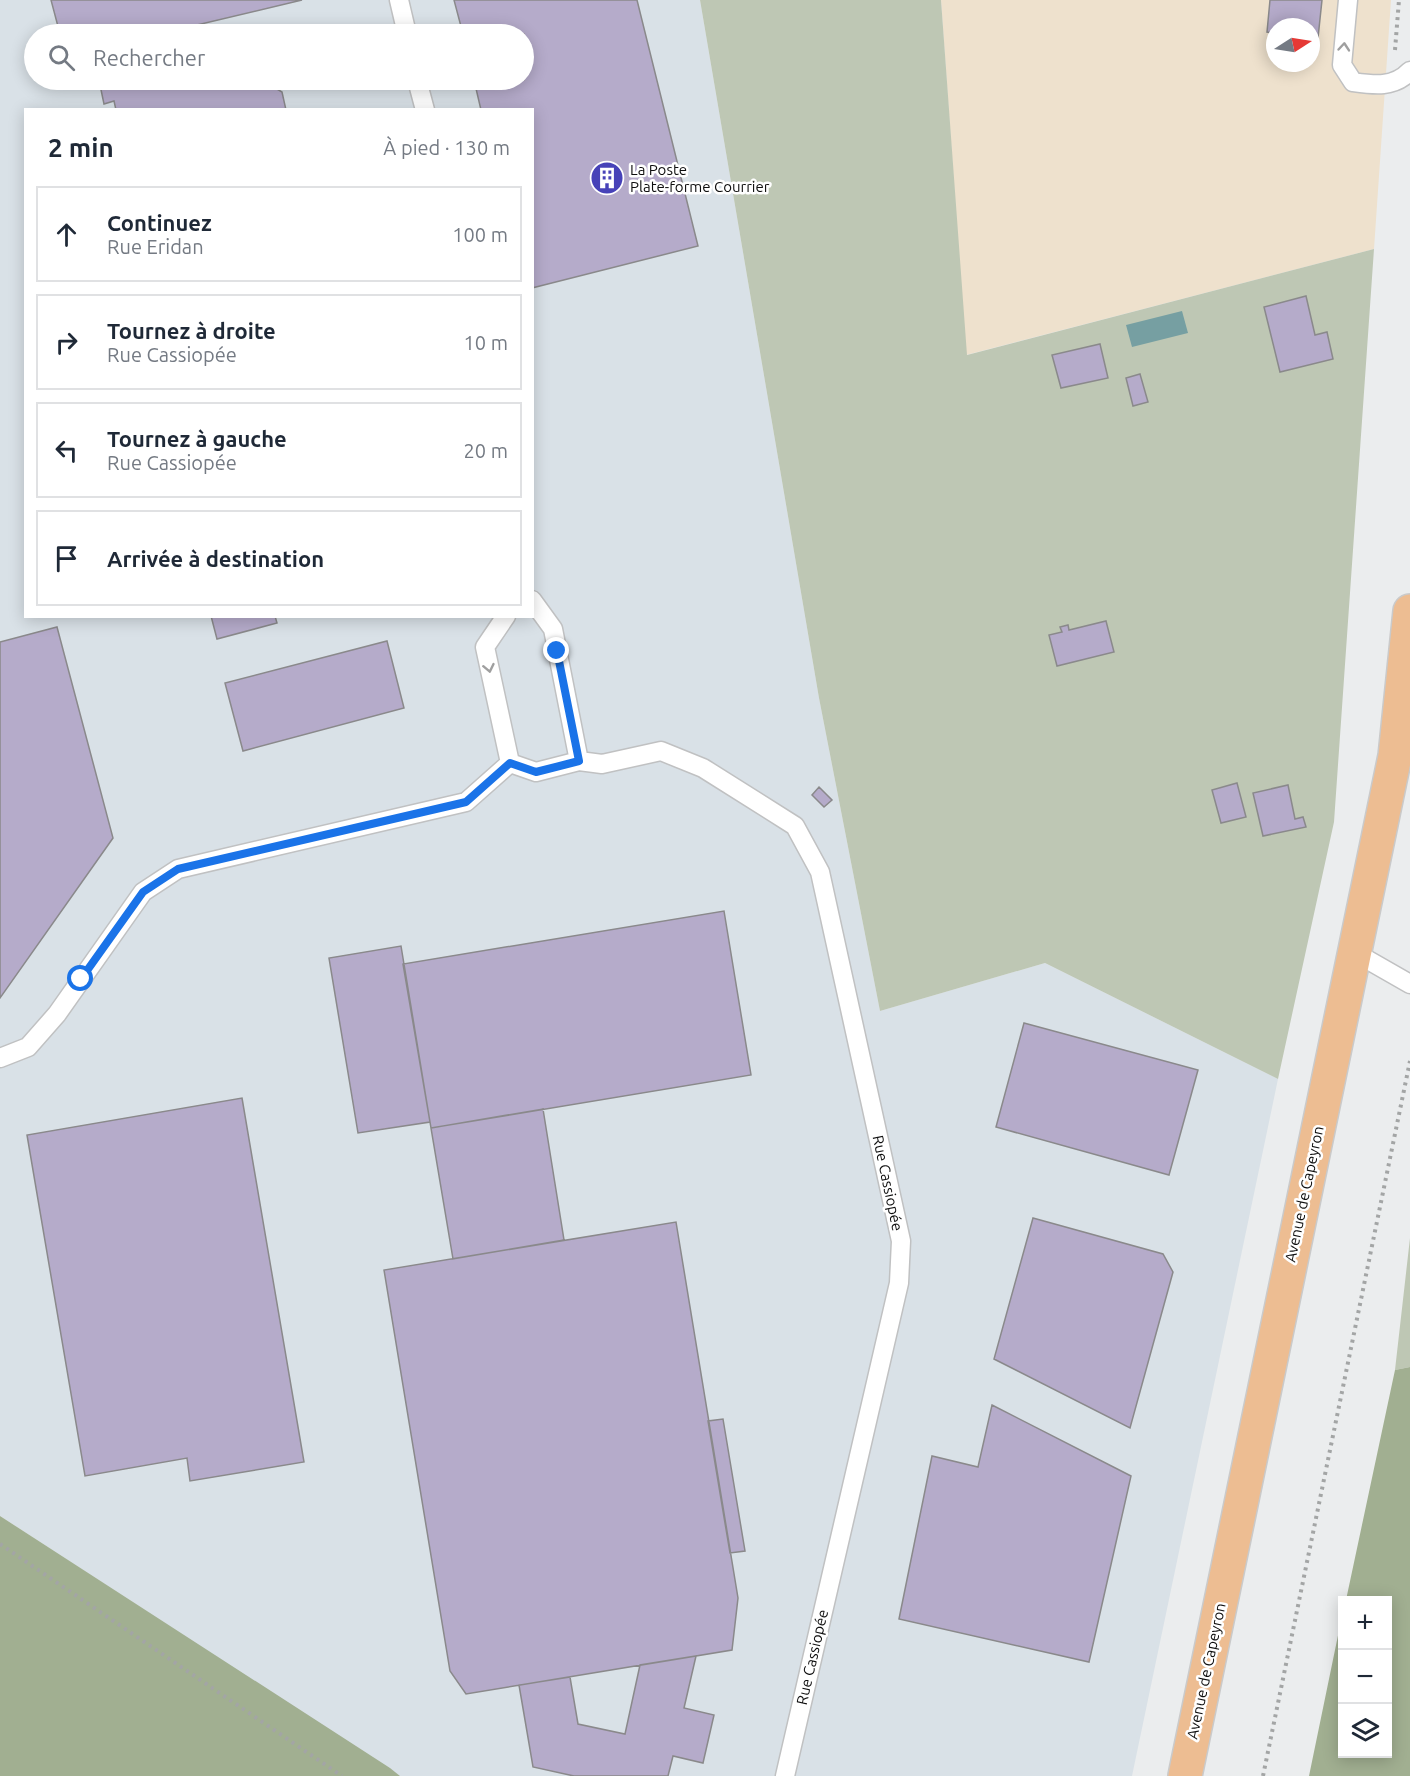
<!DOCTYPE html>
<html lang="fr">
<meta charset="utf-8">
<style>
:root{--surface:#fff;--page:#f6f6f7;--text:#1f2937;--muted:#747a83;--line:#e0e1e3}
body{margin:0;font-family:Ubuntu,sans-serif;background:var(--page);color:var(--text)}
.controls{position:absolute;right:18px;bottom:18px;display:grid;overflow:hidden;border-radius:0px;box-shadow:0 3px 15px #0003}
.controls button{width:54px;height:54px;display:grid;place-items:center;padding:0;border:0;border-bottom:2px solid var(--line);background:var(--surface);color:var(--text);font:30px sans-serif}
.compass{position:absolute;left:1266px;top:18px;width:54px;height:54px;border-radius:50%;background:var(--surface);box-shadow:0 3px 15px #0003;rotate:78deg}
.stop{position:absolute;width:18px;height:18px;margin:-14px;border:4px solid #1a73e8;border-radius:50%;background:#fff}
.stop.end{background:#1a73e8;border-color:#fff;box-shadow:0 2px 6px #0008}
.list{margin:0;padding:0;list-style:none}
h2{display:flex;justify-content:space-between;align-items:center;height:78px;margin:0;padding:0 24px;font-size:26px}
h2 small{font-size:20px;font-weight:400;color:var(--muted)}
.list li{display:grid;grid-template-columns:39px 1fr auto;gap:18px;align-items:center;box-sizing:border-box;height:96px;margin:0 12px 12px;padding:0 12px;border:2px solid var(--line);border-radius:0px}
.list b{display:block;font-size:22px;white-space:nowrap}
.list p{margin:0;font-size:20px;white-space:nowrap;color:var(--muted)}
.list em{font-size:20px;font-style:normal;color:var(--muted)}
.icon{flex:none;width:33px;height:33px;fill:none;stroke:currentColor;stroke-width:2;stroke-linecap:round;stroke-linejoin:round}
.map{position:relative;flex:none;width:1410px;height:1776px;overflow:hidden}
.search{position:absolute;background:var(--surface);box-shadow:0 3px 15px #0003;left:24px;top:24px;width:510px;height:66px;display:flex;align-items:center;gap:15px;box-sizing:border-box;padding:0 21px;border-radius:33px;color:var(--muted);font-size:22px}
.panel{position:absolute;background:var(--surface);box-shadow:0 3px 15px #0003;left:24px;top:108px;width:510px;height:510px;border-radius:0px}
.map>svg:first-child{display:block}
</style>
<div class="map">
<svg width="1410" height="1776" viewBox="0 0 1410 1776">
<rect width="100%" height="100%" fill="#ebedee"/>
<path fill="#eee1cd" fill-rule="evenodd" d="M941,0H1391L1374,249L966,355ZM1275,27H1311V63H1275Z"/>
<path fill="#d9e1e7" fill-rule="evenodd" d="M0,0H700L819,698L880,1011L1045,963L1278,1079L1132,1776H400L0,1516ZM34,34H524V80H34ZM26,110H532V616H26Z"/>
<path fill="#bec7b4" d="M700,0H941L967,355L1374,249L1334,822L1278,1079L1045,963L880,1011L819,698Z
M1410,1238V1367L1395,1370Z"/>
<path fill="#a1af91" d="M1410,1367V1776H1309L1342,1616V1754H1388V1600H1346L1395,1370Z
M0,1516L390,1768L400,1776H0Z"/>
<path fill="#769fa2" d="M1182,311L1188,333L1132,347L1126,325Z"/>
<path fill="#b5abca" stroke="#8a898b" stroke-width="1.5" d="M51,0H302L159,34H60Z
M454,0H637L698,246L532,288V110H481L474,80H524V34H463Z
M1270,0H1322L1318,38L1311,37V27H1275V33L1267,32Z
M121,80H247L248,83L262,80L282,92L286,110H116L114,101L104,104L100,85Z
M1306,296L1315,335L1327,332L1333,359L1280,372L1264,307Z
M1100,344L1108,378L1061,388L1052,355Z
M1140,374L1148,402L1133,406L1126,378Z
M211,616H275L277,623L217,639Z
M1106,621L1114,652L1057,666L1049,635L1062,632L1060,627L1068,625L1069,630Z
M57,627L113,838L0,998V642Z
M387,641L404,708L243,751L225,683Z
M1237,783L1246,817L1221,823L1212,790Z
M1288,785L1295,819L1303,817L1306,827L1263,836L1253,793Z
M819,787L832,800L824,807L812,795Z
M724,911L751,1075L431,1128L403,964Z
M401,946L430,1122L358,1133L329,958Z
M1024,1023L1198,1070L1169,1175L996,1127Z
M242,1098L304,1462L190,1481L187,1458L85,1476L27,1135Z
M543,1109L564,1240L453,1259L431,1128Z
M1033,1218L1163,1254L1173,1272L1130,1428L994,1359Z
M676,1222L738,1598L732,1650L466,1694L450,1671L384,1270Z
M992,1405L1131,1476L1089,1662L899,1619L932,1456L978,1467Z
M723,1419L745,1551L730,1553L708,1421Z
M696,1656L684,1708L714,1715L703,1763L673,1756L668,1776H574L533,1767L519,1685L570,1677L578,1724L625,1734L640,1665Z"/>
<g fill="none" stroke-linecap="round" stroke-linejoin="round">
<defs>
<path id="service" d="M399,0L407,34
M1348,0L1342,65L1353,82C1374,85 1394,88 1410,71
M417,80L425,110
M506,616L485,647L510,763L536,772L579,761L553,629L532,600
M579,761L602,764L661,751L703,768L795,826L820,872L901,1241L899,1283L785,1776
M1354,952L1410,984
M0,1058L28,1047L57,1014L143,892L178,869L466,802L510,763"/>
<path id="primary" d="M1185,1776L1395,756L1410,611"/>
</defs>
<use href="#service" stroke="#c0c1c2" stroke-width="21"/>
<use href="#primary" stroke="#cacaca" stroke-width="36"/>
<path stroke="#a3a5a5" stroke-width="4" stroke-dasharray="3 4.5" stroke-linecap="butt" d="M1395,50L1399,0
M0,1544L342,1776
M1263,1776L1410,1061"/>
<use href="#service" stroke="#fff" stroke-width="18"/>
<use href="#primary" stroke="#edbd92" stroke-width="33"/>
</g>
<defs><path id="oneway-chevron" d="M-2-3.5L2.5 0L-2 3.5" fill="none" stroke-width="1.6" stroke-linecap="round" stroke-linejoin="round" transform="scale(1.5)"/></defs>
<g stroke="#9f9f9f">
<use href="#oneway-chevron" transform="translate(1344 47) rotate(-85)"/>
<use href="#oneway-chevron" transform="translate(489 668) rotate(78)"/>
</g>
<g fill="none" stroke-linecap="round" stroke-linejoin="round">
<path stroke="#1a73e8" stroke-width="8" d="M81,979L143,892L178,869L466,802L510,763L536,772L579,761L557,651"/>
</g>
<defs>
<symbol id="building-disc" viewBox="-11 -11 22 22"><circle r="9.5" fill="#4742b8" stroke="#fff"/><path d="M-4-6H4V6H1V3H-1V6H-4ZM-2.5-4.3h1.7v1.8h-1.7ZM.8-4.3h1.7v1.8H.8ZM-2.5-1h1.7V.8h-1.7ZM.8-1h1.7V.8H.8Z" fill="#fff"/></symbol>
</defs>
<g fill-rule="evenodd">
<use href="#building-disc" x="588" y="159" width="38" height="38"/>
</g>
<g text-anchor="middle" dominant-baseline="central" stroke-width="5" stroke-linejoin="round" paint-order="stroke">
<g font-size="15" fill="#0e0e0e" stroke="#fff" text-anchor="start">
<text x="630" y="169">La Poste<tspan x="630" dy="17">Plate-forme Courrier</tspan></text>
</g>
<g font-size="15" fill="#0e0e0e" stroke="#fff">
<text transform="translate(888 1183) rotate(78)">Rue Cassiopée</text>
<text transform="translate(1304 1194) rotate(-78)">Avenue de Capeyron</text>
<text transform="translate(812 1657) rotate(-77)">Rue Cassiopée</text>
<text transform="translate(1206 1671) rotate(-78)">Avenue de Capeyron</text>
</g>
</g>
</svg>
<div class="controls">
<button>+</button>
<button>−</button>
<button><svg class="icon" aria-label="layers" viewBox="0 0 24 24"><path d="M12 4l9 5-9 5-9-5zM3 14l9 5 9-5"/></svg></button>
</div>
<svg class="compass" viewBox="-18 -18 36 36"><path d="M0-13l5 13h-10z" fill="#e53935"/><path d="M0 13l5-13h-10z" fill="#747a83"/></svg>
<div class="stop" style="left:81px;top:979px"></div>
<div class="stop end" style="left:557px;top:651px"></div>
<div class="search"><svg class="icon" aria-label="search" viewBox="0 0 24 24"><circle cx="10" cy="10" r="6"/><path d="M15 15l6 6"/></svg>Rechercher</div>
<section class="panel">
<h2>2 min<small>À pied · 130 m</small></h2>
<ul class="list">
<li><svg class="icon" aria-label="ahead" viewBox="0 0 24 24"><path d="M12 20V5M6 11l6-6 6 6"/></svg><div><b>Continuez</b><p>Rue Eridan</p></div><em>100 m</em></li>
<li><svg class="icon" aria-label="right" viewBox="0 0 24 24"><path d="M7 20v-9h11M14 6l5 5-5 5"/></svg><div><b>Tournez à droite</b><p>Rue Cassiopée</p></div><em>10 m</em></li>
<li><svg class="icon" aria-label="left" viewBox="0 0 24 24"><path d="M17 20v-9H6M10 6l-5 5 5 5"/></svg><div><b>Tournez à gauche</b><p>Rue Cassiopée</p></div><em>20 m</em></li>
<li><svg class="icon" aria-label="arrive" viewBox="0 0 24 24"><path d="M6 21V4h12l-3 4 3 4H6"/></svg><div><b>Arrivée à destination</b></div></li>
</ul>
</section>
</div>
